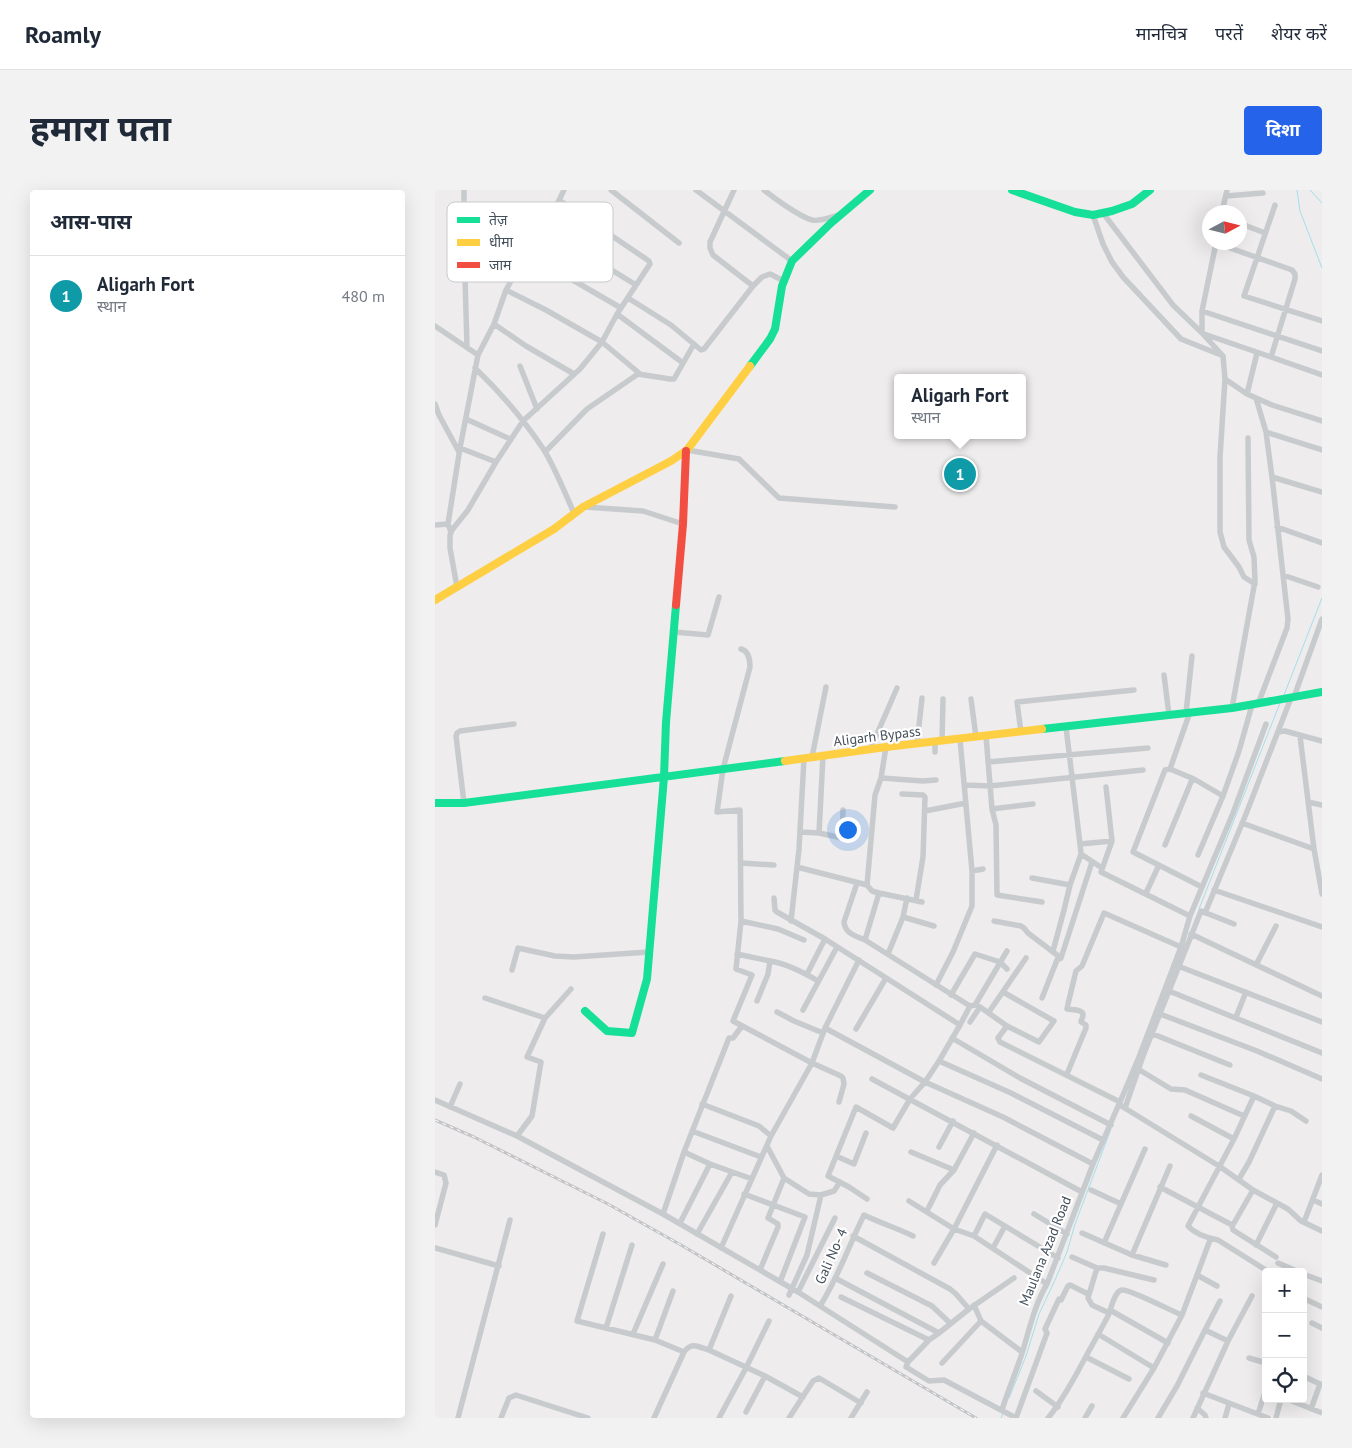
<!DOCTYPE html>
<html lang="hi">
<meta charset="utf-8">
<style>
:root{--surface:#fff;--page:#f2f2f3;--text:#1f2937;--muted:#747a83;--line:#e0e1e3;--accent:#2563eb}
body{margin:0;font-family:"PT Sans","Noto Sans Devanagari",sans-serif;background:var(--page);color:var(--text)}
.controls{position:absolute;right:15px;bottom:15px;display:grid;overflow:hidden;border-radius:5px;box-shadow:0 5px 20px #0002}
.controls button{width:45px;height:45px;display:grid;place-items:center;padding:0;border:0;border-bottom:1px solid var(--line);background:var(--surface);color:var(--text);font:25px sans-serif}
.compass{position:absolute;left:767px;top:15px;width:45px;height:45px;border-radius:50%;background:var(--surface);box-shadow:0 5px 20px #0002;rotate:83deg}
.you{position:absolute;left:412px;top:639px;width:18px;height:18px;margin:-12px;border:4px solid #fff;border-radius:50%;background:#1a73e8;box-shadow:0 0 0 8px #1a73e833}
.badge{display:grid;place-items:center;width:32px;height:32px;border-radius:50%;background:var(--accent);color:#fff;font-size:16px;font-weight:700}
.pin{position:absolute;translate:-50% -50%;border:2px solid #fff;box-shadow:0 1px 5px #0006}
.popup{position:absolute;left:459px;top:184px;width:132px;height:65px;box-sizing:border-box;display:grid;place-content:center;border-radius:5px;background:var(--surface);filter:drop-shadow(0 1px 4px #0005);font-size:16px;white-space:nowrap;color:var(--muted)}
.popup b{font-size:19px;color:var(--text)}
.popup::after{content:'';position:absolute;left:50%;top:100%;margin-left:-10px;border:10px solid transparent;border-top-color:var(--surface)}
.list{margin:0;padding:0;list-style:none}
h2{display:flex;justify-content:space-between;align-items:center;height:65px;margin:0;padding:0 20px;font-size:21px}
h2 small{font-size:16px;font-weight:400;color:var(--muted)}
.list li{display:grid;grid-template-columns:32px 1fr auto;gap:15px;align-items:center;box-sizing:border-box;height:80px;padding:0 20px;border-top:1px solid var(--line)}
.list b{display:block;font-size:19px;white-space:nowrap}
.list p{margin:0;font-size:16px;white-space:nowrap;color:var(--muted)}
.list em{font-size:16px;font-style:normal;color:var(--muted)}
.icon{flex:none;width:28px;height:28px;fill:none;stroke:currentColor;stroke-width:2;stroke-linecap:round;stroke-linejoin:round}
.map{position:relative;flex:none;width:887px;height:1228px;overflow:hidden;border-radius:5px}
header{display:flex;align-items:center;gap:30px;box-sizing:border-box;height:70px;padding:0 25px;background:var(--surface);border-bottom:1px solid var(--line)}
header strong{font-size:24px}
nav{display:flex;gap:28px;margin-inline-start:auto;font-size:18px}
.intro{display:flex;align-items:center;justify-content:space-between;box-sizing:border-box;height:120px;padding:0 30px}
h1{margin:0;font-size:35px}
.button{padding:12px 22px;border-radius:5px;background:var(--accent);color:#fff;font-size:18px;font-weight:700}
main{display:flex;gap:30px;padding:0 30px}
aside{flex:1;background:var(--surface);border-radius:5px;box-shadow:0 5px 20px #0002}
.map>svg:first-child{display:block}
</style>
<header>
<strong>Roamly</strong>
<nav><a>मानचित्र</a><a>परतें</a><a>शेयर करें</a></nav>
</header>
<div class="intro"><h1>हमारा पता</h1><a class="button">दिशा</a></div>
<main>
<aside>
<h2>आस-पास<small></small></h2>
<ul class="list">
<li><span class="badge" style="background:#0f9aa8">1</span><div><b>Aligarh Fort</b><p>स्थान</p></div><em>480 m</em></li>
</ul>
</aside>
<div class="map">
<svg width="887" height="1228" viewBox="0 0 887 1228">
<rect width="100%" height="100%" fill="#eeecec"/>
<g fill="none" stroke-linecap="round" stroke-linejoin="round">
<path stroke="#a2dfee" stroke-width="1" d="M862,0L865,21L887,78
M875,0L887,13
M849,505L887,408
M764,719L845,513
M574,1208L591,1166L604,1124L620,1090L632,1062L640,1034L676,939
M566,1228L568,1223"/>
<path stroke="#c8cbcd" stroke-width="5.5" d="M29,0V53L32,157
M176,0L244,53
M261,0L357,71
M299,0L275,52V58L278,65L318,96
M329,0C339,8 365,27 377,30C385,32 396,27 404,25
M791,6L828,3
M840,15L809,106L887,131
M787,22L792,0
M668,23L738,115L767,143L788,166L790,189L785,267V342L789,357L804,377L809,387L820,394
M86,24L201,95
M658,25L668,54L677,72L688,87L746,149L786,165
M804,33L830,43
M93,64L186,118
M71,100L111,120L167,152L204,183
M193,108L236,135L266,160L269,159L318,96L327,87L335,84L349,91
M767,121L887,161
M182,124L248,173
M59,134L91,156L139,184
M0,136L43,165
M767,143V121L781,53L857,80L860,84V89L836,167L887,185
M769,144L836,167
M822,163L812,204L837,215L887,231
M85,176L102,219
M40,178C65,202 89,230 109,260C120,278 130,303 139,323
M790,189L812,204
M821,208L831,242
M0,214L4,225L24,262
M31,229L75,249
M25,258L61,272
M252,260L304,269L344,308L460,317
M887,260L831,242L837,287L887,302
M110,262L152,219L203,184L235,189H239L259,154
M150,317L208,321L248,334
M0,335L13,334
M842,337L887,353
M16,342L13,334L25,258L43,165L59,134L71,100L80,84L110,39L129,0
M848,385L883,397
M22,397L15,358V345L17,340L33,320L61,272L88,231L145,179L167,152L182,124L215,74L214,71L124,10
M239,442L273,445L284,407
M306,459C314,461 315,469 315,477L288,579L282,622L305,620L306,731L301,779L317,785L298,831L377,873L406,886L408,888L409,894L404,912
M729,485L734,525
M859,507L887,429
M536,509L541,547
M823,514L852,438L853,429L837,287
M797,518L820,391L819,367L814,350L813,248
M755,522L735,579L730,580L698,662L767,697
M751,523L757,466
M631,537L645,654L677,651L666,682L755,726
M586,542L582,512L699,500
M843,542L850,541L887,551
M551,546L557,619L561,635L562,705L607,712
M865,546L879,659L887,704
M525,549L537,681
M507,551L508,509
M500,552V562
M482,554L487,508
M451,557L446,588L440,605L432,695L437,701L444,703L487,712
M435,560L462,498
M377,567L391,497
M553,572L713,558
M735,579L759,589
M446,588L488,591L501,590
M530,595L555,596L708,580
M671,597L677,651
M467,604L488,605L490,607L488,667L481,710
M873,612L887,615
M29,613L21,546L22,543L25,541L79,534
M557,619L598,614
M490,621L531,613
M807,633L879,659
M365,642L384,643L407,648L408,620
M384,643L388,566
M730,655L756,592L759,589L788,606L804,561L817,515
M646,664L667,678
M763,665L788,606
M306,673L339,675
M362,677L432,695
M597,688L635,695
M422,693L409,732C410,744 421,746 430,750L535,816L540,815L545,817L572,836L604,852L619,831L568,802
M779,700L887,737
M711,703L724,675
M339,708L340,720L342,722L390,749L525,835L535,816
M770,723L811,624L856,508
M468,727L499,736
M306,731L343,739L369,750
M356,731L364,659L369,569
M559,731L586,736L589,738L593,743L626,768
M756,744L887,806
M430,750L444,703
M618,761L629,720L635,695L646,664L645,654
M302,764L335,771L333,784L322,811
M453,764L468,727L472,708
M335,771C353,774 368,782 383,791
M821,775L841,736
M743,776L887,832
M77,780L83,758L120,766L139,767L214,762
M372,784L390,749
M501,795L518,762L537,716V681L548,679
M734,801L887,863
M516,805L540,764L565,772L572,779
M50,808L110,828
M607,808L622,770L626,768L657,672
M540,815L572,761
M368,820L402,757
M342,822L359,831L388,843
M554,822L591,768
M725,824L822,861L887,889
M801,827L811,802
M535,832L545,817
M525,835L504,871L576,903L668,950
M572,836L563,848L565,852L685,912L684,914L688,917L784,976L818,1000L853,1019L866,1031L887,1041
M390,838L490,892L568,927L658,974
M421,839L451,788
M718,844L795,875
M517,848L585,888L676,935
M703,879L736,899L750,900L809,926
M632,884L651,838V835L646,832C646,830 648,828 648,825C648,819 637,820 632,819L633,814L641,781L647,776L669,723L746,757
M766,885L819,906L799,949L753,1036C761,1045 773,1048 783,1050L834,1082
M437,889L647,1002
M0,910L82,946L228,1024L249,962L294,848H298L307,836
M685,912L704,867L746,757L755,726L798,623L831,534
M267,914L324,936L336,946
M840,916L856,921L871,931
M15,917L25,894
M690,918L708,866L766,721L799,734
M756,926L799,949
M257,941L326,967
M82,946L97,926L106,872L92,867L110,828L136,799
M332,956L349,988L374,1004L386,1005L399,1001L405,992
M504,957L518,931
M249,962L275,974L317,989
M476,962L519,980L539,943
M401,966L419,974L431,943
M0,982L9,985L11,993L0,1035
M804,989L814,972L840,916L819,906
M725,997L797,1035L799,1033L818,1000
M656,1000L686,1014
M309,1004L370,1027L345,1092
M432,1009L414,997L393,986L421,917L458,938L475,909L490,892L504,871
M878,1010L887,1014
M474,1011L519,1039L539,1046L550,1024L623,1068
M492,1021L505,995L519,980
M228,1024L363,1102L473,1172L471,1177L494,1191L509,1190L581,1228
M599,1024L632,1044
M869,1032L887,985
M245,1033L275,974
M797,1035L798,1040L841,1067
M647,1043L697,1065L731,1075
M168,1044L142,1131L220,1150L249,1162C257,1151 263,1157 274,1160
M262,1044L297,982
M418,1046L515,1099L521,1104L534,1119
M539,1046L612,1094
M669,1053L710,959
M821,1055L842,1013
M0,1058L64,1076
M286,1058L336,946L377,873L390,838L424,770
M558,1058L570,1036
M697,1065L735,976
M637,1067L662,1078H669L719,1090
M499,1073L519,1039L562,955
M843,1073L864,1082
M662,1078L653,1108L657,1115L674,1123
M325,1080L343,1037V1034L333,1028L349,988
M432,1083L497,1116L515,1133
M868,1084L887,1091
M762,1085L775,1050
M400,1088L504,1143
M363,1102L400,1028
M354,1105L372,1065L386,1005
M296,1106L274,1160L330,1186L368,1207
M406,1107L494,1150
M868,1108L887,1117
M539,1115L546,1131
M385,1116C403,1088 414,1055 429,1025C445,1033 462,1038 478,1046
M675,1120L733,1153
M747,1125L762,1085L782,1096
M877,1133L887,1138
M171,1138L197,1055
M770,1140L785,1111
M198,1144L228,1074
M663,1144L719,1178
M220,1150L238,1101
M651,1167L694,1189
M814,1168L831,1173
M473,1172L494,1150L504,1143L534,1119L579,1088
M507,1173L546,1131L587,1162
M868,1186L885,1194
M601,1201L623,1217
M768,1203L833,1228
M852,1209L887,1223
M762,1218L770,1225L771,1228
M876,1219L885,1194H887
M567,1220C573,1200 582,1180 588,1160C595,1137 600,1114 612,1094L658,974L684,914
M311,1222L330,1186
M823,1224L831,1199
M23,1228L75,1030
M66,1228L74,1208L81,1205L153,1228
M219,1228L249,1162
M284,1228L311,1178L334,1131
M354,1228L378,1191L384,1188L426,1213
M416,1228L432,1202
M581,1228L612,1143L610,1139L624,1109L626,1110L633,1096L635,1095L653,1104
M613,1228C625,1214 633,1199 642,1183C652,1164 663,1145 673,1126C676,1120 679,1101 687,1100C695,1099 736,1121 747,1125L719,1178L688,1228
M650,1228L657,1216
M723,1228L742,1196L770,1140L793,1151
M758,1228L793,1151L817,1106
M790,1228L794,1214
M841,1228L846,1209"/>
<path stroke="#16e098" stroke-width="8" d="M577,0L640,22L658,25L677,21L697,14L715,0
M315,176L335,149L340,139L347,96L357,71L396,33L435,0
M607,539L797,518L887,502
M0,613H29L350,571
M150,821L172,841L197,843L212,789L229,587L231,532L241,415"/>
<path stroke="#ffcf43" stroke-width="8" d="M0,410L119,339L148,317L236,271L252,260L315,176
M350,571L451,557L607,539"/>
<path stroke="#f24e42" stroke-width="8" d="M241,415L248,334L251,261"/>
<defs>
<path id="rail" d="M0,930L39,947L173,1014L246,1055L541,1228"/>
</defs>
<use href="#rail" stroke="#c2c4c7" stroke-width="3"/>
<use href="#rail" stroke="#fff" stroke-width="1" stroke-dasharray="4" stroke-linecap="butt"/>
</g>
<g text-anchor="middle" dominant-baseline="central" stroke-width="4.5" stroke-linejoin="round" paint-order="stroke">
<g font-size="14" fill="#434f5a" stroke="#fff">
<text transform="translate(442 546) rotate(-7)">Aligarh Bypass</text>
<text transform="translate(610 1061) rotate(-68)">Maulana Azad Road</text>
<text transform="translate(396 1066) rotate(-66)">Gali No- 4</text>
</g>
</g>
<rect x="12" y="12" width="166" height="80" rx="8" fill="#fff" stroke="#c7cace" stroke-width="1"/>
<rect x="22" y="27" width="23" height="6" fill="#16e098"/>
<rect x="22" y="49" width="23" height="7" fill="#ffcf43"/>
<rect x="22" y="72" width="23" height="6" fill="#f24e42"/>
<g font-size="14" fill="#434f5a">
<text x="54" y="35">तेज़</text>
<text x="54" y="57">धीमा</text>
<text x="54" y="80">जाम</text>
</g>
</svg>
<div class="controls">
<button>+</button>
<button>−</button>
<button><svg class="icon" aria-label="locate" viewBox="0 0 24 24"><circle cx="12" cy="12" r="6"/><path d="M12 2v4M12 18v4M2 12h4M18 12h4"/></svg></button>
</div>
<svg class="compass" viewBox="-18 -18 36 36"><path d="M0-13l5 13h-10z" fill="#e53935"/><path d="M0 13l5-13h-10z" fill="#747a83"/></svg>
<div class="you"></div>
<div class="pin badge" style="left:525px;top:284px;background:#0f9aa8">1</div>
<div class="popup"><b>Aligarh Fort</b>स्थान</div>
</div>
</main>
